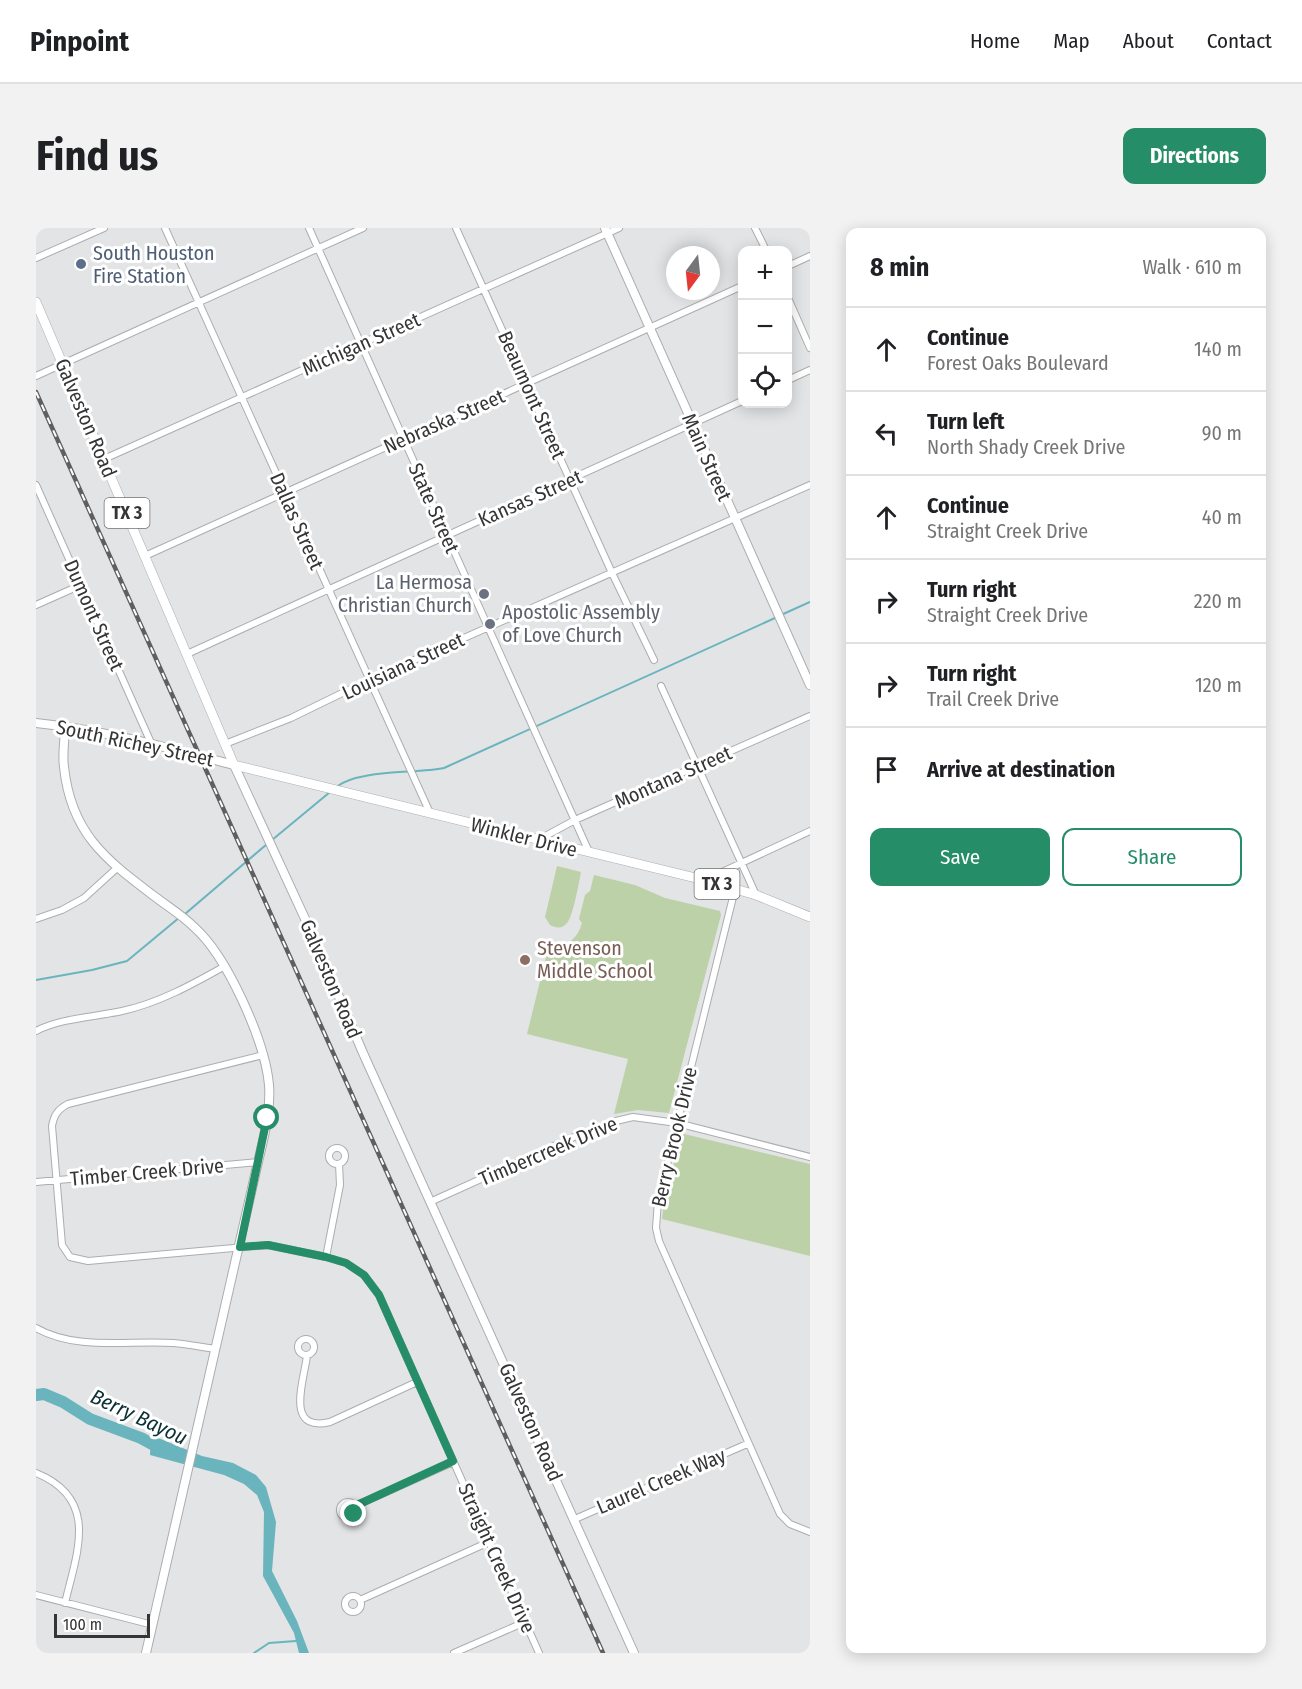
<!DOCTYPE html>
<meta charset="utf-8">
<style>
:root{--surface:#fff;--page:#f2f2f2;--text:#202124;--muted:#757577;--line:#e0e0e0;--accent:#268d69}
body{margin:0;font-family:"Fira Sans Condensed",sans-serif;background:var(--page);color:var(--text)}
.controls{position:absolute;right:18px;top:18px;display:grid;overflow:hidden;border-radius:12px;box-shadow:0 3px 15px #0003}
.controls button{width:54px;height:54px;display:grid;place-items:center;padding:0;border:0;border-bottom:2px solid var(--line);background:var(--surface);color:var(--text);font:30px sans-serif}
.compass{position:absolute;left:630px;top:18px;width:54px;height:54px;border-radius:50%;background:var(--surface);box-shadow:0 3px 15px #0003;rotate:195deg}
.scale{position:absolute;left:18px;bottom:15px;width:96px;box-sizing:border-box;padding-left:6px;border:3px solid #353536;border-top:0;font-size:16px;line-height:21px;white-space:nowrap;color:#353536;-webkit-text-stroke:4px #fff;paint-order:stroke}
.stop{position:absolute;width:18px;height:18px;margin:-14px;border:4px solid #268d69;border-radius:50%;background:#fff}
.stop.end{background:#268d69;border-color:#fff;box-shadow:0 2px 6px #0008}
.list{margin:0;padding:0;list-style:none}
h2{display:flex;justify-content:space-between;align-items:center;height:78px;margin:0;padding:0 24px;font-size:26px}
h2 small{font-size:20px;font-weight:400;color:var(--muted)}
.list li{display:grid;grid-template-columns:39px 1fr auto;gap:18px;align-items:center;box-sizing:border-box;height:84px;padding:0 24px;border-top:2px solid var(--line)}
.list b{display:block;font-size:22px;white-space:nowrap}
.list p{margin:0;font-size:20px;white-space:nowrap;color:var(--muted)}
.list em{font-size:20px;font-style:normal;color:var(--muted)}
.actions{display:flex;gap:12px;padding:18px 24px}
.actions a{flex:1;padding:14px 0;border:2px solid var(--accent);border-radius:12px;text-align:center;font-size:21px;color:var(--accent)}
.actions .main{background:var(--accent);color:#fff}
.icon{flex:none;width:33px;height:33px;fill:none;stroke:currentColor;stroke-width:2;stroke-linecap:round;stroke-linejoin:round}
.map{position:relative;flex:none;width:774px;height:1425px;overflow:hidden;border-radius:12px}
header{display:flex;align-items:center;gap:36px;box-sizing:border-box;height:84px;padding:0 30px;background:var(--surface);border-bottom:2px solid var(--line)}
header strong{font-size:28px}
nav{display:flex;gap:33px;margin-inline-start:auto;font-size:21px}
.intro{display:flex;align-items:center;justify-content:space-between;box-sizing:border-box;height:144px;padding:0 36px}
h1{margin:0;font-size:42px}
.button{padding:15px 27px;border-radius:12px;background:var(--accent);color:#fff;font-size:21px;font-weight:700}
main{display:flex;gap:36px;padding:0 36px}
aside{flex:1;background:var(--surface);border-radius:12px;box-shadow:0 3px 15px #0003}
.map>svg:first-child{display:block}
</style>
<header>
<strong>Pinpoint</strong>
<nav><a>Home</a><a>Map</a><a>About</a><a>Contact</a></nav>
</header>
<div class="intro"><h1>Find us</h1><a class="button">Directions</a></div>
<main>
<div class="map">
<svg width="774" height="1425" viewBox="0 0 774 1425">
<rect width="100%" height="100%" fill="#e2e4e6"/>
<path fill="#bcd1a8" d="M521,638L545,644C543,654 537,689 531,695C526,701 520,700 514,697L509,689Z
M558,647L599,657L629,670L684,683L685,687L633,885L602,882L578,886L592,831L491,806L513,717C531,719 541,712 546,695L543,691L549,667L554,663Z
M648,906L774,936V1028L626,991L628,974L645,909Z"/>
<path fill="#6ab4be" d="M115,1207L166,1228L197,1235L220,1247L230,1259L240,1294L236,1343L261,1393L273,1425H263L258,1405L227,1348L228,1284L221,1267L208,1256L188,1247L114,1227Z"/>
<g fill="none" stroke-linecap="round" stroke-linejoin="round">
<path stroke="#6ab4be" stroke-width="2" d="M745,387L774,374
M300,559C323,541 379,546 408,540L739,390
M236,612L294,564
M149,686L231,616
M0,752L56,742L91,733L144,689
M218,1425L233,1415L260,1413"/>
<path stroke="#6ab4be" stroke-width="12" d="M0,1167L8,1166L27,1174L54,1191L105,1210L127,1222"/>
<defs>
<path id="street" d="M129,0L394,585
M273,0L553,624
M420,0L576,345L618,432
M719,0L730,22
M0,30L68,0
M752,38L774,28
M752,70L774,120
M0,148L327,0
M752,152L774,142
M68,231L583,0
M0,257L116,517
M109,328L706,58
M0,377L45,357
M151,426L706,173
M625,458L720,667
M189,516L255,490L333,452L774,257
M502,612L539,592L774,488
M669,652L774,603
M699,661L622,973L620,1000L623,1013L744,1286L754,1296L774,1304
M0,691L26,682L48,670L81,640
M0,803C25,790 59,789 86,783C123,775 157,756 189,738
M227,827L32,876C22,881 18,887 16,898L26,1017L34,1029L52,1033L232,1017L290,1029L310,1035L328,1047L343,1067L503,1425
M293 928a8 8 0 1 1 16 0a8 8 0 1 1-16 0Z
M0,954L222,934
M394,974L538,909L580,893L597,889L641,895L774,929
M290,1029L304,957L303,936
M0,1100C41,1123 92,1112 137,1115C151,1116 165,1119 179,1121
M262 1119a8 8 0 1 1 16 0a8 8 0 1 1-16 0Z
M271,1127C269,1150 247,1205 294,1194L381,1154
M0,1245C64,1271 41,1324 29,1375
M304 1282a8 8 0 1 1 16 0a8 8 0 1 1-16 0Z
M319,1278L417,1234
M539,1291L711,1216
M0,1367L117,1397
M309 1376a8 8 0 1 1 16 0a8 8 0 1 1-16 0Z
M324,1372L453,1314
M418,1425L489,1394"/>
<path id="secondary" d="M569,0L774,457
M0,495C67,502 133,520 198,537L277,708L327,825L598,1425
M29,498C29,511 26,526 28,539C35,605 69,631 118,668C131,678 146,687 158,699C191,728 229,813 233,857C235,883 228,909 222,934L110,1425"/>
<path id="primary" d="M0,74L198,537L668,652L720,667L774,689"/>
</defs>
<use href="#street" stroke="#abadaf" stroke-width="8"/>
<use href="#secondary" stroke="#abadaf" stroke-width="10"/>
<use href="#primary" stroke="#abadaf" stroke-width="10"/>
<use href="#street" stroke="#fff" stroke-width="6"/>
<use href="#secondary" stroke="#fff" stroke-width="8"/>
<use href="#primary" stroke="#fff" stroke-width="9"/>
<defs>
<path id="rail" d="M0,164L567,1425"/>
</defs>
<use href="#rail" stroke="#5f5f60" stroke-width="4.5"/>
<use href="#rail" stroke="#fff" stroke-width="2" stroke-dasharray="7" stroke-linecap="butt"/>
</g>
<g fill="none" stroke-linecap="round" stroke-linejoin="round">
<path stroke="#268d69" stroke-width="8" d="M231,890L204,1019L232,1017L290,1029L310,1035L328,1047L343,1067L417,1233L319,1278L318,1286"/>
</g>
<circle fill="#5c6f8a" stroke="#fff" stroke-width="2" cx="45" cy="36" r="6"/>
<g fill="#6b7280" stroke="#fff" stroke-width="2">
<circle cx="448" cy="366" r="6"/>
<circle cx="454" cy="396" r="6"/>
</g>
<circle fill="#8d6e63" stroke="#fff" stroke-width="2" cx="489" cy="732" r="6"/>
<g text-anchor="middle" dominant-baseline="central" stroke-width="6" stroke-linejoin="round" paint-order="stroke">
<g fill="#fff" stroke="#727272" stroke-width="1.5">
<rect x="68.5" y="270" width="45" height="30" rx="4.5"/>
<rect x="658.5" y="641" width="45" height="30" rx="4.5"/>
</g>
<g font-size="18" font-weight="bold" fill="#353536">
<text x="91" y="285">TX 3</text>
<text x="681" y="656">TX 3</text>
</g>
<g font-size="20" fill="#4e5e75" stroke="#fff" text-anchor="start">
<text x="57" y="25">South Houston<tspan x="57" dy="23">Fire Station</tspan></text>
</g>
<g font-size="20" fill="#353536" stroke="#fff">
<text transform="translate(325 116) rotate(-24)">Michigan Street</text>
<text transform="translate(496 167) rotate(66)">Beaumont Street</text>
<text transform="translate(50 190) rotate(67)">Galveston Road</text>
<text transform="translate(408 193) rotate(-24)">Nebraska Street</text>
<text transform="translate(671 229) rotate(66)">Main Street</text>
<text transform="translate(494 270) rotate(-24)">Kansas Street</text>
<text transform="translate(398 280) rotate(66)">State Street</text>
<text transform="translate(261 293) rotate(66)">Dallas Street</text>
<text transform="translate(58 387) rotate(66)">Dumont Street</text>
<text transform="translate(367 438) rotate(-25)">Louisiana Street</text>
<text transform="translate(99 515) rotate(12)">South Richey Street</text>
<text transform="translate(637 549) rotate(-24)">Montana Street</text>
<text transform="translate(488 609) rotate(14)">Winkler Drive</text>
<text transform="translate(295 751) rotate(67)">Galveston Road</text>
<text transform="translate(638 909) rotate(-77)">Berry Brook Drive</text>
<text transform="translate(512 923) rotate(-23)">Timbercreek Drive</text>
<text transform="translate(111 944) rotate(-5)">Timber Creek Drive</text>
<text transform="translate(495 1194) rotate(66)">Galveston Road</text>
<text transform="translate(625 1253) rotate(-23)">Laurel Creek Way</text>
<text transform="translate(461 1330) rotate(66)">Straight Creek Drive</text>
</g>
<g font-size="20" fill="#5b616d" stroke="#fff" text-anchor="end">
<text x="436" y="354">La Hermosa<tspan x="436" dy="23">Christian Church</tspan></text>
<text x="466" y="384" text-anchor="start">Apostolic Assembly<tspan x="466" dy="23">of Love Church</tspan></text>
</g>
<g font-size="20" fill="#785e54" stroke="#fff" text-anchor="start">
<text x="501" y="720">Stevenson<tspan x="501" dy="23">Middle School</tspan></text>
</g>
<g font-size="21" font-style="italic" fill="#0b3135" stroke="#fff">
<text transform="translate(103 1189) rotate(25)">Berry Bayou</text>
</g>
</g>
</svg>
<div class="controls">
<button>+</button>
<button>−</button>
<button><svg class="icon" aria-label="locate" viewBox="0 0 24 24"><circle cx="12" cy="12" r="6"/><path d="M12 2v4M12 18v4M2 12h4M18 12h4"/></svg></button>
</div>
<svg class="compass" viewBox="-18 -18 36 36"><path d="M0-13l5 13h-10z" fill="#e53935"/><path d="M0 13l5-13h-10z" fill="#757577"/></svg>
<div class="scale">100 m</div>
<div class="stop" style="left:231px;top:890px"></div>
<div class="stop end" style="left:318px;top:1286px"></div>
</div>
<aside>
<h2>8 min<small>Walk · 610 m</small></h2>
<ul class="list">
<li><svg class="icon" aria-label="ahead" viewBox="0 0 24 24"><path d="M12 20V5M6 11l6-6 6 6"/></svg><div><b>Continue</b><p>Forest Oaks Boulevard</p></div><em>140 m</em></li>
<li><svg class="icon" aria-label="left" viewBox="0 0 24 24"><path d="M17 20v-9H6M10 6l-5 5 5 5"/></svg><div><b>Turn left</b><p>North Shady Creek Drive</p></div><em>90 m</em></li>
<li><svg class="icon" aria-label="ahead" viewBox="0 0 24 24"><path d="M12 20V5M6 11l6-6 6 6"/></svg><div><b>Continue</b><p>Straight Creek Drive</p></div><em>40 m</em></li>
<li><svg class="icon" aria-label="right" viewBox="0 0 24 24"><path d="M7 20v-9h11M14 6l5 5-5 5"/></svg><div><b>Turn right</b><p>Straight Creek Drive</p></div><em>220 m</em></li>
<li><svg class="icon" aria-label="right" viewBox="0 0 24 24"><path d="M7 20v-9h11M14 6l5 5-5 5"/></svg><div><b>Turn right</b><p>Trail Creek Drive</p></div><em>120 m</em></li>
<li><svg class="icon" aria-label="arrive" viewBox="0 0 24 24"><path d="M6 21V4h12l-3 4 3 4H6"/></svg><div><b>Arrive at destination</b></div></li>
</ul>
<div class="actions"><a class="main">Save</a><a>Share</a></div>
</aside>
</main>
